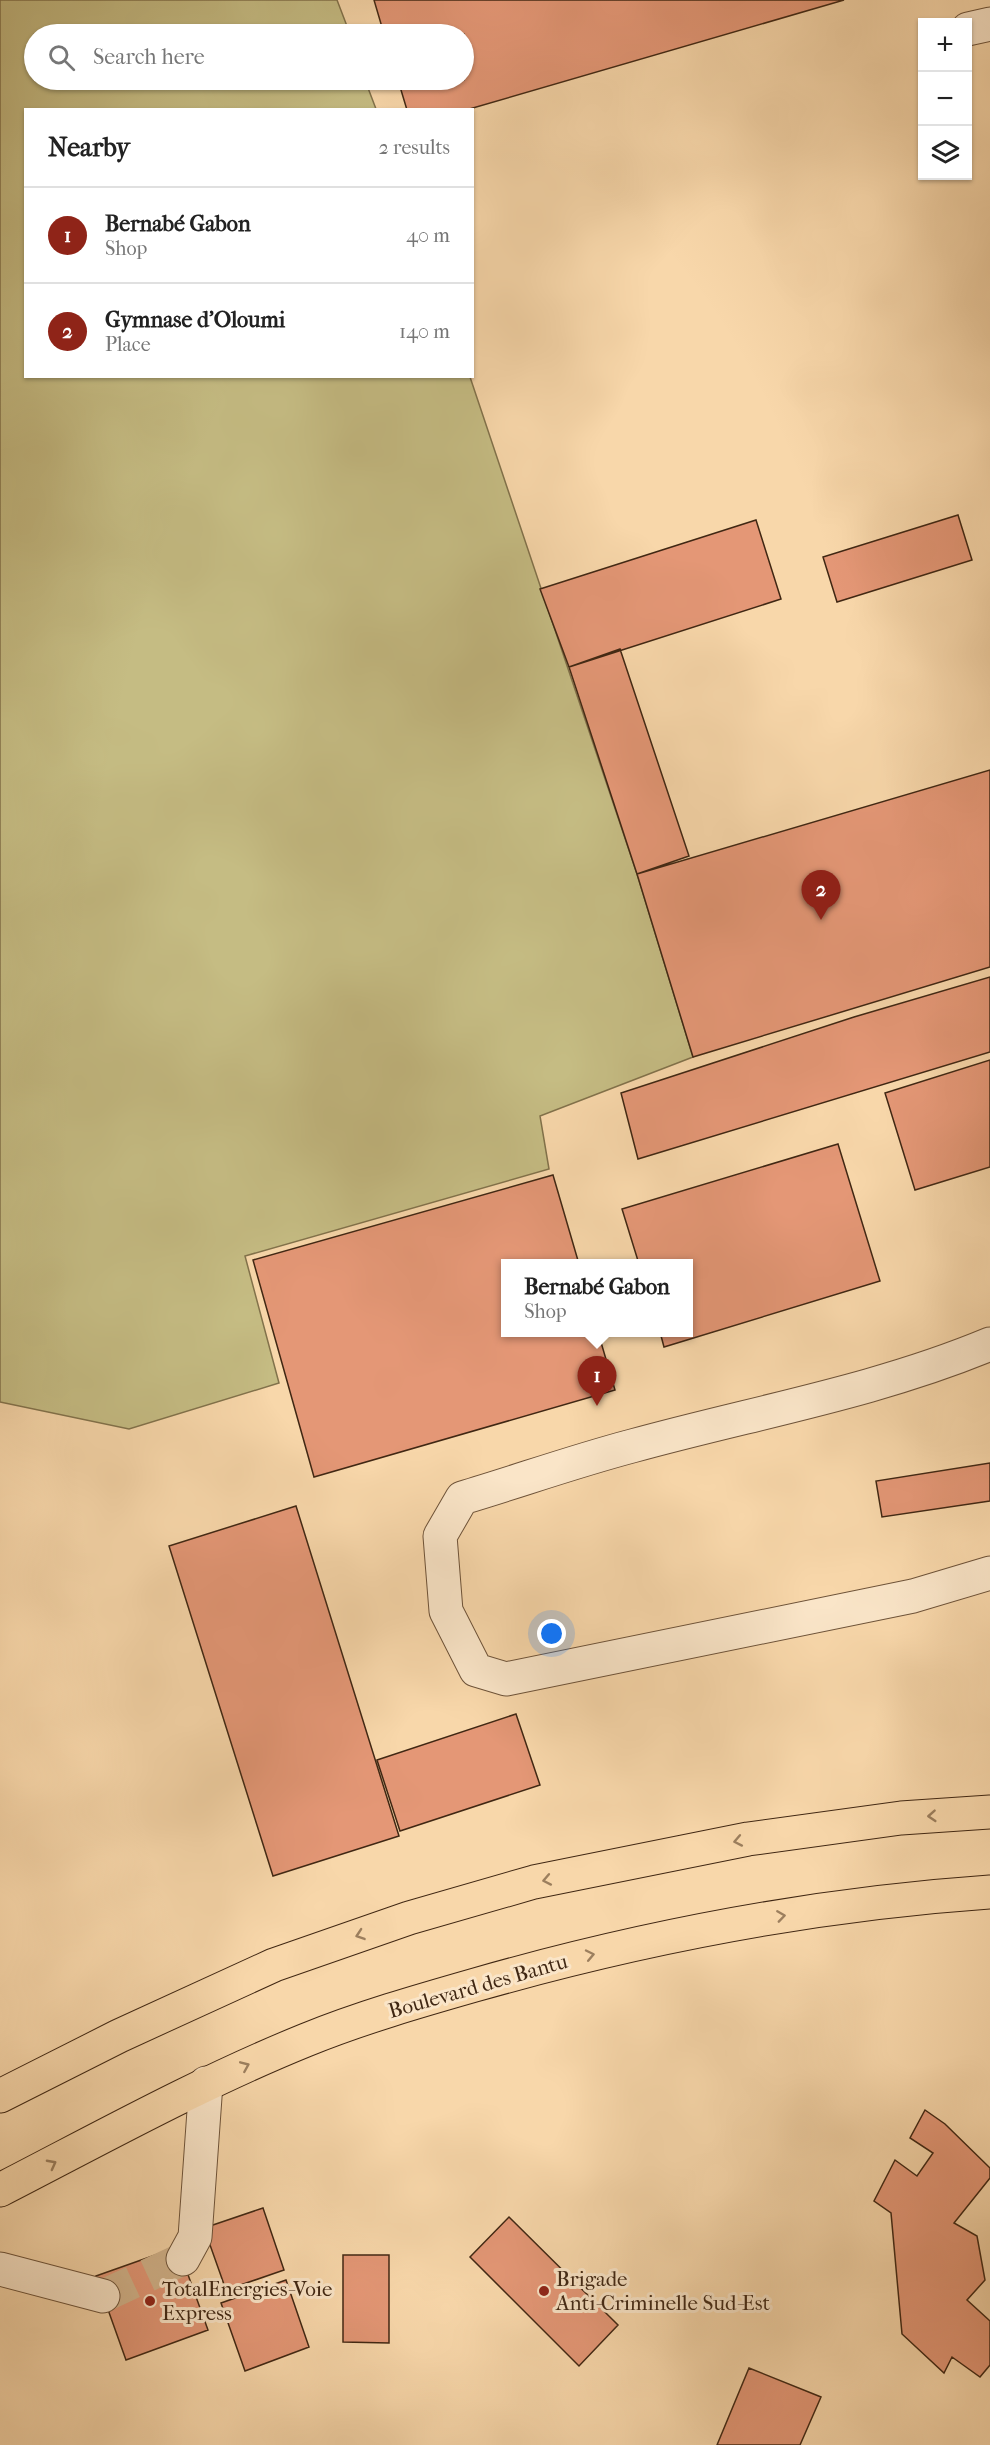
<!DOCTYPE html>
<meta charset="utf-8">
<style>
:root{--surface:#fff;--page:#f2f2f2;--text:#222;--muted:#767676;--line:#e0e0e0;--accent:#8f2418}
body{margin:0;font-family:"IM FELL French Canon",serif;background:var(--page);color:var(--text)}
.controls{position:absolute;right:18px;top:18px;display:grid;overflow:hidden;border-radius:0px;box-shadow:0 2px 4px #0004}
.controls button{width:54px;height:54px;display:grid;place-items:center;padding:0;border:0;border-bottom:2px solid var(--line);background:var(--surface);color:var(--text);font:30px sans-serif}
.you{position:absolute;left:552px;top:1634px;width:21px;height:21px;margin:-15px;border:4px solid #fff;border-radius:50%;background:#1a73e8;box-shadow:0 0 0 9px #1a73e833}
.badge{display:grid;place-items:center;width:39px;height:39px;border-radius:50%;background:var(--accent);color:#fff;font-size:20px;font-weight:700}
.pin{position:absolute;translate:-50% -50px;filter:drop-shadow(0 2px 3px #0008)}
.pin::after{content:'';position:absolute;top:32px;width:21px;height:18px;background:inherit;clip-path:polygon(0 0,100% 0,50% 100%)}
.popup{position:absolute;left:501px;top:1259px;width:192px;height:78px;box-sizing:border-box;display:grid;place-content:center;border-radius:0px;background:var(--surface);filter:drop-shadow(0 2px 4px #0005);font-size:20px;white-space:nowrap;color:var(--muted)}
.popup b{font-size:22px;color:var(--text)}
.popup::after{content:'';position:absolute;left:50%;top:100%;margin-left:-12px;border:12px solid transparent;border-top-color:var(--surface)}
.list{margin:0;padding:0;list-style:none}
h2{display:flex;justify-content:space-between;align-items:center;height:78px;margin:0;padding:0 24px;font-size:26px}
h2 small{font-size:20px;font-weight:400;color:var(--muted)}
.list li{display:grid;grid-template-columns:39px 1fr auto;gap:18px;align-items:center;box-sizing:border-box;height:96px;padding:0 24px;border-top:2px solid var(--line)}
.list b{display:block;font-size:22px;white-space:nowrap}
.list p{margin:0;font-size:20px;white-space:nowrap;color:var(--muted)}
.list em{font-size:20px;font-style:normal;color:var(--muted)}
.icon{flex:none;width:33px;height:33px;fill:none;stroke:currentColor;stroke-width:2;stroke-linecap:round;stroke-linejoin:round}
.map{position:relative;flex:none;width:990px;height:2445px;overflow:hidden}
.search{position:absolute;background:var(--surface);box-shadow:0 2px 4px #0004;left:24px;top:24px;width:450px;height:66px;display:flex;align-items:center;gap:15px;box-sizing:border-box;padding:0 21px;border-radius:33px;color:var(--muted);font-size:22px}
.panel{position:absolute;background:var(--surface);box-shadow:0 2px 4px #0004;left:24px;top:108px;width:450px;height:270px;border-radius:0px}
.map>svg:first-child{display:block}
</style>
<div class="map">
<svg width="990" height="2445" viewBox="0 0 990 2445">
<rect width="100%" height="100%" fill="#f8d7aa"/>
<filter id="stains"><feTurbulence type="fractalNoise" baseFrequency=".00333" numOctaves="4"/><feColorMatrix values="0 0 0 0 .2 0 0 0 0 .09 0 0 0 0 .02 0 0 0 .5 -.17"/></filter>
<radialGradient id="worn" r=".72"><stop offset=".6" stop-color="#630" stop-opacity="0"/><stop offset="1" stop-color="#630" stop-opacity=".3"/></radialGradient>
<path fill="#c5bc83" stroke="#82724b" stroke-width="1.5" d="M0,0H337L350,34H34V80H365L376,109L26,110V376L470,377L637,874L693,1057L540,1116L549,1169L245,1256L279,1383L129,1429L0,1402Z"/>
<path fill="#e49776" stroke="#402713" stroke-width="1.5" d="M374,0H844L466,110H407L398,80H464V34H384Z
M958,515L972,560L837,602L823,557Z
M756,520L781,599L569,667L540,589Z
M620,649L689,856L637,874L569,667Z
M990,770V967L693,1057L637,874Z
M990,977V1052L638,1159L621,1093L854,1017Z
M990,1060V1167L915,1190L885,1093Z
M838,1144L880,1281L664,1347L660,1332H688V1264H639L622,1209Z
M553,1175L579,1264H506V1332H598L615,1390L314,1477L253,1260Z
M990,1463V1501L882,1517L876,1481Z
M296,1506L399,1836L273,1876L169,1546Z
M516,1714L540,1785L400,1831L377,1760Z
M925,2110L945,2124L990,2168V2178L954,2223L977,2236L985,2280L967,2300L990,2321V2365L980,2377L952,2357L944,2373L902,2334L891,2213L874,2201L895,2160L917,2176L933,2153L910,2138Z
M263,2208L284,2270L226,2290L204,2228Z
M509,2217L618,2325L579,2366L470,2257Z
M178,2247L208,2330L126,2360L96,2276Z
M343,2255H389V2343L343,2342Z
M286,2280L309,2347L245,2371L221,2303Z
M749,2368L821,2397L800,2445H717Z"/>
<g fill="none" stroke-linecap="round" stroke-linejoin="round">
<path stroke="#d3b48c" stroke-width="33" stroke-dasharray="33 16" stroke-linecap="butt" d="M103,2296L183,2259"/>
<defs>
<path id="minor" d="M968,29L990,24
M990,1344C875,1392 751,1413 632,1446C575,1461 519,1481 462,1498L440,1536L446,1611L476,1670L506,1679L913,1596L990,1573
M183,2259L195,2237L206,2083
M0,2269L103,2296"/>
<path id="highway" d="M0,2096L119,2036L274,1965L409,1918L534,1882L748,1839L901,1818L990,1812
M0,2190C101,2138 200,2083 306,2040C360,2018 419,2001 475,1985C643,1937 816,1904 990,1892"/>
</defs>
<use href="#minor" stroke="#6e5339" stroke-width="35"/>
<use href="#highway" stroke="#402713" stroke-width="35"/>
<use href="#minor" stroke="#fae5c8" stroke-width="33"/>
<use href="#highway" stroke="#f8d7aa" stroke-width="33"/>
</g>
<defs><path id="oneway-chevron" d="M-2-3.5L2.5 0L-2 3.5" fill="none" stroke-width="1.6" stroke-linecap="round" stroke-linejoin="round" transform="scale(1.5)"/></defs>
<g stroke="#9c7f5e">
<use href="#oneway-chevron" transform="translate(932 1816) rotate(176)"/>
<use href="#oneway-chevron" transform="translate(738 1841) rotate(169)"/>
<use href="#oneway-chevron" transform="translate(547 1880) rotate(169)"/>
<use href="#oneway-chevron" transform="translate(781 1916) rotate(-8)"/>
<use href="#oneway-chevron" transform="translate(360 1935) rotate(161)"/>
<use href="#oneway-chevron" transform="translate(590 1955) rotate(-12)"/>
<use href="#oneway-chevron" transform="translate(245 2066) rotate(-23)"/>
<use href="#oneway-chevron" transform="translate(52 2164) rotate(-28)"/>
</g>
<g fill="#8f2418" stroke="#fae5c8" stroke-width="2">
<circle cx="544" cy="2291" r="6"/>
<circle cx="150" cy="2301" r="6"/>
</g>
<g text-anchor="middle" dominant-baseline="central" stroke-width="6" stroke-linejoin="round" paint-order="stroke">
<g font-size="21" fill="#402713" stroke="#fae5c8">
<text transform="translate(478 1986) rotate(-16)">Boulevard des Bantu</text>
</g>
<g font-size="21" fill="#402713" stroke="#fae5c8" text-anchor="start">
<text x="556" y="2279">Brigade<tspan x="556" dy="24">Anti-Criminelle Sud-Est</tspan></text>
<text x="162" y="2289">TotalEnergies-Voie<tspan x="162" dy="24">Express</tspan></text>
</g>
</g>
<rect width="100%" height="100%" filter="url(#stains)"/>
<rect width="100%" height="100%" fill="url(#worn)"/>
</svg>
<div class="controls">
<button>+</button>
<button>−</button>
<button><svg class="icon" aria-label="layers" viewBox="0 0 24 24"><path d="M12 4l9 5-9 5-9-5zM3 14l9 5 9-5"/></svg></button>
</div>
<div class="you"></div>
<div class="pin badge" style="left:597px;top:1406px">1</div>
<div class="popup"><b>Bernabé Gabon</b>Shop</div>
<div class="pin badge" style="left:821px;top:920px">2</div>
<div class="search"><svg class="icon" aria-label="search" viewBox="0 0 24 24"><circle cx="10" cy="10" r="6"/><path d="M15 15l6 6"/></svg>Search here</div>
<section class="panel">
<h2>Nearby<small>2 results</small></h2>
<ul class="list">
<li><span class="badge">1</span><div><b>Bernabé Gabon</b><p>Shop</p></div><em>40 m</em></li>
<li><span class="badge">2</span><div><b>Gymnase d'Oloumi</b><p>Place</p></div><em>140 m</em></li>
</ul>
</section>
</div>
